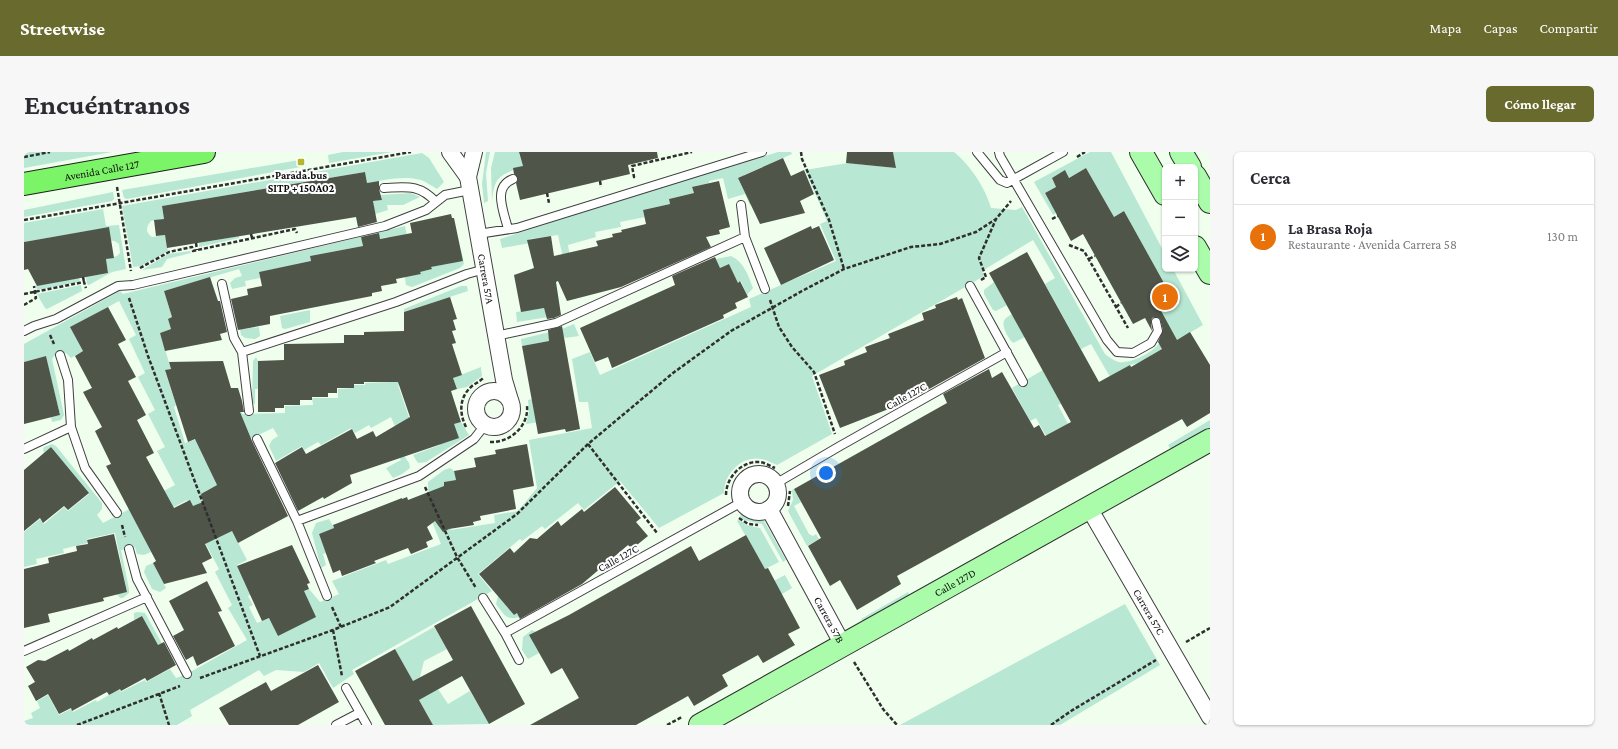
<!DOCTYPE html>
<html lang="es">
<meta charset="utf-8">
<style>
:root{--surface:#fff;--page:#f7f7f7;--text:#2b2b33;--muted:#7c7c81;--line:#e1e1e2;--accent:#686a2e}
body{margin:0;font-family:"Crimson Pro",serif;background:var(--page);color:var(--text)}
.controls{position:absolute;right:12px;top:12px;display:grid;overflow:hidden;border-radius:6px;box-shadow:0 1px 3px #0004}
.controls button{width:36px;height:36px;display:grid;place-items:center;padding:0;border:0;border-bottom:1px solid var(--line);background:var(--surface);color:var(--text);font:20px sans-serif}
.you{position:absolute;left:802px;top:321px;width:14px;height:14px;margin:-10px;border:3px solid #fff;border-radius:50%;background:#1a73e8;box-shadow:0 0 0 6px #1a73e833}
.badge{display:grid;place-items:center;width:26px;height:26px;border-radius:50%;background:var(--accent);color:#fff;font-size:13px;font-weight:700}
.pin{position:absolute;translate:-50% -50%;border:2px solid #fff;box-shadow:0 1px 4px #0006}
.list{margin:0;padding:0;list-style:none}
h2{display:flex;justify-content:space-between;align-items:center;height:52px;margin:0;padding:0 16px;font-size:17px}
h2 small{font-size:13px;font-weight:400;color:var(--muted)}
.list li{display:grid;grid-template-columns:26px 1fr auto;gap:12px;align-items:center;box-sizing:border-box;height:64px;padding:0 16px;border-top:1px solid var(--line)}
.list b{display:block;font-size:15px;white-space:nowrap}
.list p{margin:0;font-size:13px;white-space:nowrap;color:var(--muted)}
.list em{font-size:13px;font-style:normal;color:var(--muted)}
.icon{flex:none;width:22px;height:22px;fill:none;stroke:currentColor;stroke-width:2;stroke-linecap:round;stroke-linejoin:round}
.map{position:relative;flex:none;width:1186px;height:573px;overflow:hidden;border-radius:6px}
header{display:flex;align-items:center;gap:24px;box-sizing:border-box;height:56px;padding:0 20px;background:var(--accent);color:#fff}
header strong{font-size:19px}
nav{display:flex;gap:22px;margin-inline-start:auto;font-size:14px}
.intro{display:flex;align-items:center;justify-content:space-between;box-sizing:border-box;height:96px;padding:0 24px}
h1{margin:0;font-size:28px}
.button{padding:10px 18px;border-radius:6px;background:var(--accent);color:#fff;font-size:14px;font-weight:700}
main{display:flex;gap:24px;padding:0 24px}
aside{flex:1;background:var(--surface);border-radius:6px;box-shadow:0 1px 3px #0004}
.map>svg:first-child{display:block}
</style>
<header>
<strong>Streetwise</strong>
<nav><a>Mapa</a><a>Capas</a><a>Compartir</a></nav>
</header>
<div class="intro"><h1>Encuéntranos</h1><a class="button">Cómo llegar</a></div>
<main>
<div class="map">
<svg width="1186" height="573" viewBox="0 0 1186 573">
<rect width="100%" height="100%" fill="#effeed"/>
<path fill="#b8e7d3" d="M0,0H88L0,16Z
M319,0H368L305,11L304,3Z
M462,0H466L462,21L464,49L460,51L458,32Z
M471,0H497L495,1L499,14C476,24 470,23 468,51L467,16Z
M754,0H767L768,2L720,23L732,50L726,53L721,42L704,47L699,26L685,29V31L668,36L670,41L645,47L646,52L619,58L621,65L596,70L597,75L571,80L572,85L544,93L548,116L544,129L534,83L505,87L506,91L478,96L476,87L559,60Z
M869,0H930C946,13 961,35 967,56L992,58L998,55L1081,202C1085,205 1090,209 1095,210C1108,212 1135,198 1139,185C1142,177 1137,166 1136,157L1150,149L1100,59L1090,65L1062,16L1045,26L1041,19L1028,26L1032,35L1021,41L1032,61L1029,63L1010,30L1066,0H1087L1141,102V117H1149L1179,173L1114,211L1106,213L1086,225L1067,192L1057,197L1021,132L1031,126L1009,88L958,119L960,124L788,224L808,282L753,313C748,311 743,308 738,307C718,303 700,321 700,341L635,376L596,329L560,358L554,351L521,377L518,374L498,389L496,387L454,422L468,439L328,518L330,522L309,536L295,511L280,520L252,518L240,524L235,518L166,558L168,564L153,573H0V569L9,566L7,561L16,556L13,549L24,543L35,563L47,557L49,560L72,548L73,550L95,537L97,540L121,528L122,530L146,517L152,526L163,522L223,488L204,456L208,453L191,420L195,417L178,385L181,383L163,348L114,374L127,400L120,403L113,402L111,395L97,398L105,437V441L99,446H96L93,442L103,440L91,381L63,387V391L39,397L40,401L12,407L13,412L0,415V380L16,367L20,372L40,355L44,359L65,342L27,295L20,301L19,298L20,295L28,292L32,294L78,351V357L73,363L79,371L151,333L133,299L141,295L124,262L131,258L114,225L121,221L105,187L112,183L95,149L47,175L59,199L47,206L42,201L30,204L28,207L40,263L37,268L28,270L27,265L36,263L22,204L0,210V192L96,139L99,142L381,74L383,84L365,89L364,85L338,90L339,94L286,104L287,110L235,120L236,126L221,129L222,134L208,137L206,131L211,126L218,124L215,117L140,139L148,165L144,167L147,177L136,181L147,217L141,219L152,253L150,255L161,291L213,274L217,253L218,262L261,261V254L289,253L288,246H314V237L330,236V233H341V231L367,230V224L383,230L374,233L388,274L373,279L367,265L347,276L345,273L331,281L327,276L297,293L294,290L280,298L278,294L252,309L245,294L248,288L254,284L249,276L182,308L193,333L182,339L208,379L223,408L213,413L215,418L235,438L224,444L229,453L225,455L233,471L245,466L280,439L285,437L296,450L315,442L308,429L362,408L364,412L417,392L405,362L404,330L420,318L426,316L430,319L432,328L420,330L427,378L471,371L470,363L494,359L513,336L505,288L568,276L564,250H555L548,207L566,200L576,223L727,155L725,147L812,109L796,72L803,69L781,18L824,11L872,16Z
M398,1L405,6L420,30L413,37C408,34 402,30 397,28C380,23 360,28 343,31L341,20L138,54L140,67L127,69C122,75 121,80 128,85L141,83L144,99L117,114L109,115L98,54Z
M281,7L282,14L103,47L100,46L98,38Z
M89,40L90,47L88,49L0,65V58Z
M387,41L396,45L379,53H363L364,58L351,62L349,49L358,48L357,43Z
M79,57L82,74L95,73L102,117L88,120L65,133L63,132L62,125L84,121L82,107L93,104L96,101L95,92C89,87 85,88 77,89L75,77L0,90V71Z
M215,84V86L175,95V91Z
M437,98L440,112L436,116L388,135L382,133L379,113L386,124L396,122V120L407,117V115L427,111L425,101Z
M166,99L167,101L143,107L138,115L118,118L144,102Z
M707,104C720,110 724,123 729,136L723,143L717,129L714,131L705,112L696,116L692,107Z
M55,126L56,130L13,138L12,134Z
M970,130L983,153L972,159L969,158L960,142V138Z
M57,133L58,139L23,157L21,156L13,142Z
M437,134H443L444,139L380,160V157Z
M520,156V158L535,156L537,163L493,170L492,160Z
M213,157H215L219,177L235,175L236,184L231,187L221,186L217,183Z
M286,158V170L261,177L258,176L256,164Z
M988,162L1001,185L989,191C986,188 985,186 983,183C978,172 977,168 988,162Z
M550,172L555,184L541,186L540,184L525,186V189L498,194L497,187L538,177Z
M232,205L234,209V237H231V252L228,251L229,209Z
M457,215L458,224L443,235L433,237L429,226Z
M1019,218L1037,252L1034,253L1044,272L1022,284L1012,266L1006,269L988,236Z
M508,247L516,270L502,272L505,260L504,248Z
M1186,268V276L1147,298L1144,293Z
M437,270L445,283L402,310L394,311L389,303L416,293V290L430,272Z
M370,289L385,311L386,316L378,322L369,326L362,316L377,308L367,290Z
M770,337L777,350L770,354L785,382L789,384L792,382L795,387L783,394L764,359L769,348L768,338Z
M718,360L726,366L739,367L762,408L759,410L738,372L720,368L716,364Z
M305,367L310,376L295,382L302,401L299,402L302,413L297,416L288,381L292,371Z
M715,367L722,373L736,376L755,410L741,417L713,369Z
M129,411L142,436L136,440L128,437L120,420L122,414Z
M761,423L768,436L758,442L738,435Z
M884,440L886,445L839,470L837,467Z
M474,444L490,463L497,457L499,464C482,469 482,465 472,452Z
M1101,452L1136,513L1036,573H876Z
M114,460L121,461L150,513L146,516L118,464L110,468V461Z
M410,475L423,497L400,509L396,525L389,529L371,497Z
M508,478L512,480L506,484L515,501L504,507L498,498L499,485Z
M414,537L424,552L446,539L465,572L409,573L395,548Z"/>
<path fill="#4f5549" d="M495,0H633L634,6L604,13L606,22L496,48L492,31L494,27L490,22L489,16L499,14Z
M823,0H869L872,16L822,11Z
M759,6L767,24L780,18L790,42L776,49L781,61L736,72L714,26Z
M1062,16L1090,65L1100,59L1150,149L1136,157L1153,188L1166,180L1186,213V261L1163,275L1158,267L873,424L877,432L833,458L816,428L806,434L784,394L797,386L770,337L923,251L919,242L965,217L968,226L978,220L1010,276L1015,273L1021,284L1047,270L965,121L1003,100L1075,230L1106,213L1107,215L1138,197L1134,190L1139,178L1136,167L1131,165L1128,166L1127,171L1128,179L1121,166L1109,172L1059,82L1047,89L1021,41L1032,35L1028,26L1041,18L1045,26Z
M341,20L343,31L355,29V37L358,48L349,49L353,70L334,75L332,65L143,96L141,83L132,84L130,68L140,67L138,54Z
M695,29L706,75L695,78L696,82L682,85L687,95L597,135L543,149L534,129L532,130L537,163L530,166L523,167L520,156L497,160L490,123L510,116L503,88L527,84L530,104L574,94L572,89L589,85L588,82L598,80L597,78L622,72L619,58L646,52L645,47L670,41L668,35Z
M427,62L428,66H430L439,109L407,115L408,117L396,120L397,122L372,127L373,131L357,134L358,139L348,141V144L246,164V172L214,178L207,147L224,143L223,137L238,134L235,120L287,109L286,104L339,94L337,85L355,81L356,87L388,81L386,71Z
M787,74L788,77L795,74L810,108L757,133L740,96Z
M85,75L90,106L82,107L84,121L13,134L4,117L0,118V90Z
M691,105L696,116L705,112L714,131L716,129L724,145L711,151L713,156L699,163L700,166L588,216L584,205L571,210L556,176L651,133L648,124Z
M186,125L194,149H196L203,180L196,182L198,188L141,199L136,181L147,177L144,167L148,165L140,139Z
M426,145L433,167L429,168L432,178L428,179L432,191L428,192L438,223L429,226L433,237L427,239L437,270L430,272L435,286L326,323L328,331L300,347L299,345L274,359L251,311L278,295L282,302L328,277L333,287L349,279L352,285L386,265L374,230H340V232H330V236H313V241H304V245H288V248H276V253H260V256H251V260H234V209L260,208V192H261L320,191V183H340V180L380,179V160Z
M933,145L934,148L938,146L961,206L880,251L816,276L795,223L821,213L820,209L843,200L841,195L866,186L864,182L900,168L898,161L912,156L911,153Z
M84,155L102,188L94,192L112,225L104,229L122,263L113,268L130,301L122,305L150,356L166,348L169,354L179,350L177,342L193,333L171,287L164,290L141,218L147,217L145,210L199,209L207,236H214L218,249L220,260H216L228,289L264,364L214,391L208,379L181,392L188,406L178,411L183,421L140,432L129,411L132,409L82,314L87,312L71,279L78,275L59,240L68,236L51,204L59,199L46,175Z
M538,174L556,277L542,280L541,277L514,282L498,194L525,189L524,178Z
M22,204L36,263L0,272V210Z
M503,292L510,334L489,338L492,357L456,364L457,368L449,370L450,373L425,377L419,380L411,369L403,375L409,387L402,390L404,395L387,402L384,396L350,409L352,411L318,424L316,418L309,421L295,382L310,376L309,373L378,346V347L383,345L384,348L420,334V330L432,328L430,319L452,315L450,306L472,302L471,298Z
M27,295L65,341L44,358L40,354L19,371L16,366L0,379V318Z
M591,335L617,366L612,370L624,384L608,397L604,393L558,432L496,467L493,461L490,463L455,422L486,396L490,401L506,386L513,387L534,369L537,374L558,357L560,360Z
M90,382L103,440L79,446L80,449L24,462L26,470L0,476V417L25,411L24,406L53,399L52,394L64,392L63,388Z
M722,383L741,417L744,416L776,476L764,482L771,493L739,511L734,503L698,523L704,534L670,554L664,544L612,573H506L555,546L538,516L527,522L505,483L545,463L667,394L675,409Z
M268,393L286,431L283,432L285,437L280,439L292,465L254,484L245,466L238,469L213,414Z
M183,429L198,459L194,460L211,494L173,514L169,504L162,508L149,484L160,478L145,449Z
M447,454L501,552L465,572L438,524L395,548L409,573H361L331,519L371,497L389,529L429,508L410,474Z
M118,464L134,493L140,490L152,513L123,529L121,526L97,539L96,537L85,543L83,540L48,559L47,556L35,562L24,542L12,549L4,534L11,530L2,515L14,508L21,509L44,497L45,499L68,486L69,488L93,475L94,477Z
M294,513L315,550L274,573H205L195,556L242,530L247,539Z"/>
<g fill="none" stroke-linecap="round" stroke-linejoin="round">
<defs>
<path id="lane" d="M953,0L976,28L983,31L1039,0
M975,0L976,4L1083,188L1093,200L1109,201L1127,191L1134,179L1132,170
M360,36C383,35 395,32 412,50
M717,53L721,85L741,137
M484,77C480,60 468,35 489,27
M454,82L493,76L738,0
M198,132L210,186L218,200L225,259
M946,134L999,230
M0,179L10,174L32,167L94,134L109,133L361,74L402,58L421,43L446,38
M472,184L532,171L721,85
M218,200L372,150L443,122L461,117
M36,203L44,228L47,275L61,316L93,361
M233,287L273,369L303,444
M0,297L47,275
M752,334L758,328L816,294L983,200
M273,369L395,324L450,287L461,273
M105,397L113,427L163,522
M459,446L481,481L495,508
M481,481L718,350
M0,499L123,445
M322,536L343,573
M312,573L335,561"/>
<g id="street">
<path d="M426,0L444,25"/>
<path id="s1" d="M450,0L444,25L480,228L486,248"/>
<circle cx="470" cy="257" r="18"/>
<circle cx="735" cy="341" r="19"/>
<path id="s2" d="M1065,356L1186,565"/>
<path id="s3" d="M745,357L819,493"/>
</g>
<g id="secondary">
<path d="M1117,0L1141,42"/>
<path d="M1157,0L1166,15"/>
<path d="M1171,24L1186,50"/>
<path d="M1171,95L1186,121"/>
<path id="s4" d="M676,573L1186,288"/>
</g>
<g id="primary">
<path id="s5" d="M0,32L180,0"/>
</g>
</defs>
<use href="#lane" stroke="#404040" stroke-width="10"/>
<use href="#street" stroke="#404040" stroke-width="18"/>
<use href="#secondary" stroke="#2f2f2f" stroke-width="24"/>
<use href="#primary" stroke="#1e1e1e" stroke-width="24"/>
<path stroke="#2f2f2f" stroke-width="2.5" stroke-dasharray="4 2" stroke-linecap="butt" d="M777,0L778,7L805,68L820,117
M0,5L26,0
M1053,5L1061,0
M609,25H610L608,14L668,0
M576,29L577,35
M93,35L107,119
M523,41L525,51
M1028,67L1034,64
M0,68L387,0
M227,82L228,86
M172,91L173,98
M1045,93L1060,99L1104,176
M1065,107L1071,104
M116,116L145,100L168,95L169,99L271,77L273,81
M59,125L60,130
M957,128L962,125L955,106L972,67
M0,142L60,130L62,136
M105,146L124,204L236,504
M746,148L755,175L768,195L790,220L811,282
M0,153L12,146L10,134
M1092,155L1097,151
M26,183L30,192
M442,275C435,261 435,245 448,234C452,231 457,229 460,225
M466,290C486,291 505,274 503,254
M564,292L633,381
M401,335L433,405L452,436
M702,343C702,326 717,309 735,310C740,310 746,314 751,316
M764,354L766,339
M715,366L724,372L734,373
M98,373L101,385
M308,455L317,475
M309,478L318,524
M1162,490L1186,476
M830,510L859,557L873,573
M176,526L309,478L366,455L493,362L564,292L649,221L707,179L778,139L820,117L887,95L916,92L952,80L972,67L987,49
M135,541L145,573
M53,573L156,534
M643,573L658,565
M1027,573L1047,559L1132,508"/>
<use href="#lane" stroke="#fff" stroke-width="8"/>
<use href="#street" stroke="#fff" stroke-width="16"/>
<use href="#secondary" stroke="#abfcaa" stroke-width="22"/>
<use href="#primary" stroke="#7cf467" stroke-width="22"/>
</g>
<rect fill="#b2b829" stroke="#fff" stroke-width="1.5" x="273" y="6" width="8" height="8" rx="2"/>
<g text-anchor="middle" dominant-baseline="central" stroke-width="4" stroke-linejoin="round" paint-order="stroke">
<g font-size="11" fill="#0d0d0d" stroke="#fff">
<text stroke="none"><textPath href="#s5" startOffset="79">Avenida Calle 127</textPath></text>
<text stroke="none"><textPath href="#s1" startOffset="129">Carrera 57A</textPath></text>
<text transform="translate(882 244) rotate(-29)">Calle 127C</text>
<text transform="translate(594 406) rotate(-29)">Calle 127C</text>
<text stroke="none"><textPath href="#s4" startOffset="292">Calle 127D</textPath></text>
<text stroke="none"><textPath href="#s2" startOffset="120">Carrera 57C</textPath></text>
<text stroke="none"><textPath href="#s3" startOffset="126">Carrera 57B</textPath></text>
</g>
<g font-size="11" font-weight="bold" fill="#0d0d0d" stroke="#fff">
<text x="277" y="23">Parada.bus<tspan x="277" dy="13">SITP + 150A02</tspan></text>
</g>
</g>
</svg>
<div class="controls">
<button>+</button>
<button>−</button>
<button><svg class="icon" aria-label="layers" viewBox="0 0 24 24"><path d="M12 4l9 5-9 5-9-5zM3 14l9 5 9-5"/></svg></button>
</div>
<div class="you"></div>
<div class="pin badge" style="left:1141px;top:145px;background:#e8710a">1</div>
</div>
<aside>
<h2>Cerca<small></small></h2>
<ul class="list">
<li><span class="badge" style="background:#e8710a">1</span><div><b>La Brasa Roja</b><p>Restaurante · Avenida Carrera 58</p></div><em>130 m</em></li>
</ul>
</aside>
</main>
